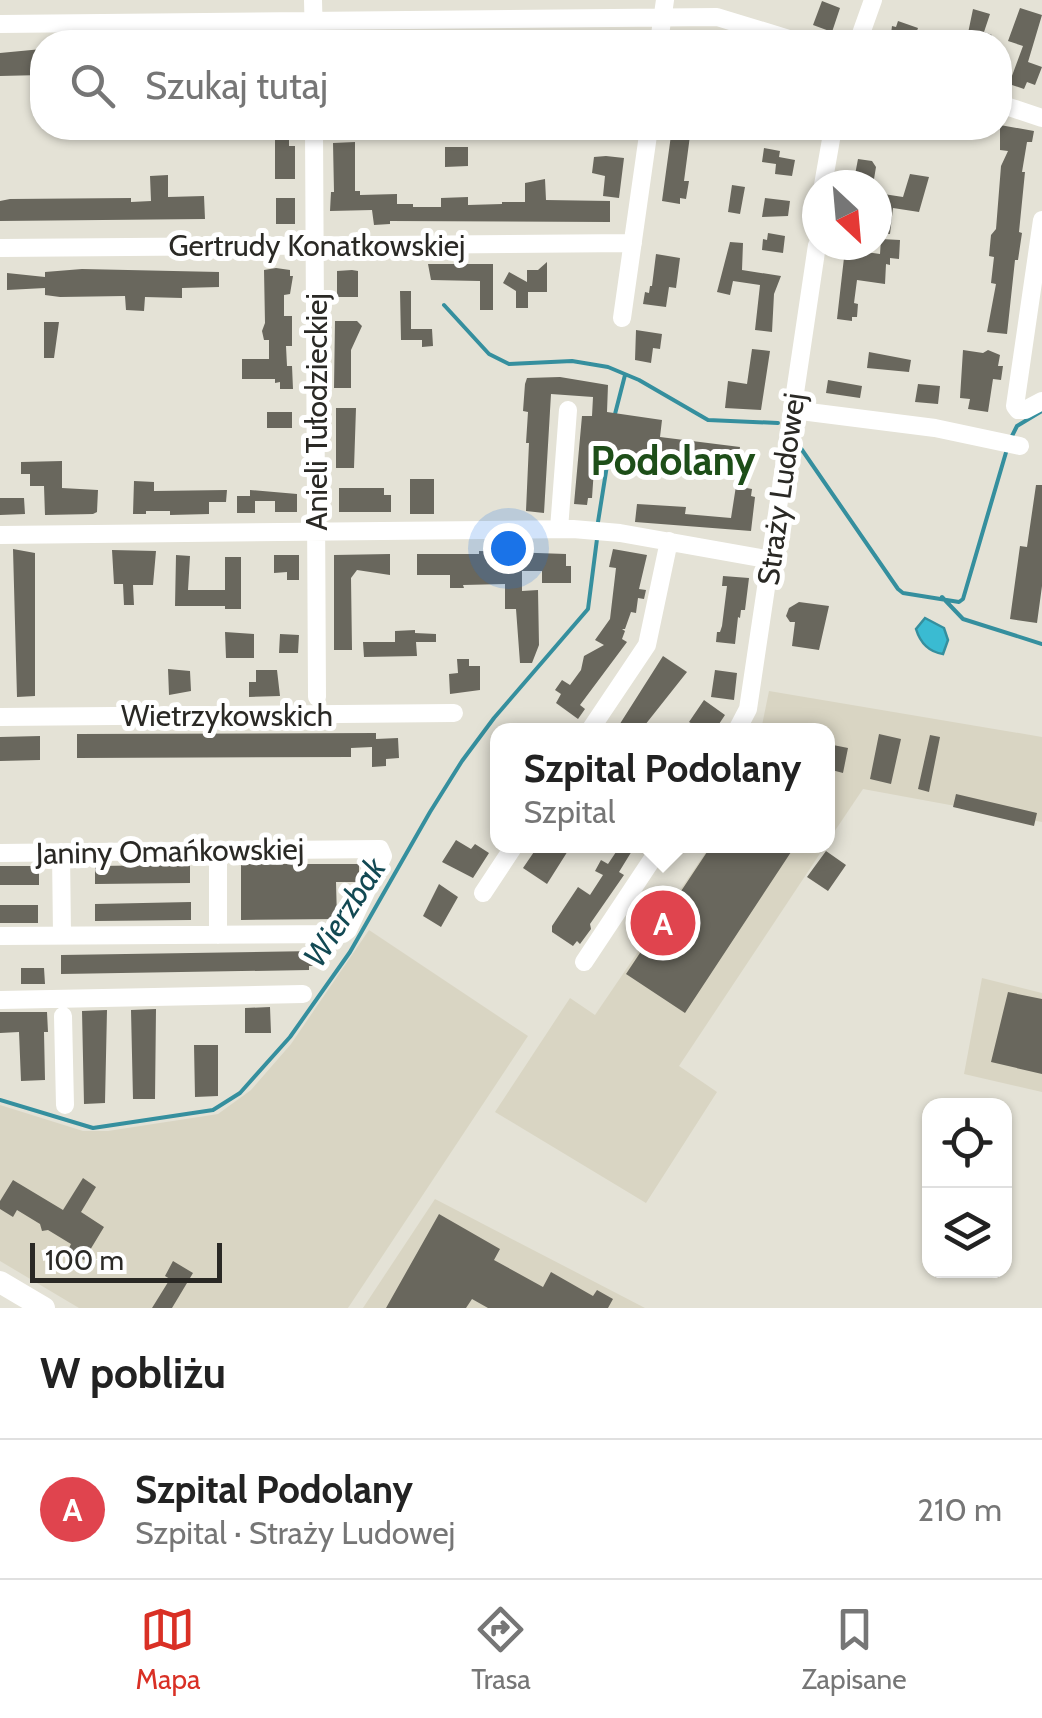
<!DOCTYPE html>
<html lang="pl">
<meta charset="utf-8">
<style>
:root{--surface:#fff;--page:#f2f2f2;--text:#222;--muted:#767676;--line:#e0e0e0;--accent:#d93025}
body{margin:0;font-family:Cabin,sans-serif;background:var(--page);color:var(--text)}
.controls{position:absolute;right:30px;bottom:30px;display:grid;overflow:hidden;border-radius:20px;box-shadow:0 2px 8px #0004}
.controls button{width:90px;height:90px;display:grid;place-items:center;padding:0;border:0;border-bottom:2px solid var(--line);background:var(--surface);color:var(--text);font:50px sans-serif}
.compass{position:absolute;left:802px;top:170px;width:90px;height:90px;border-radius:50%;background:var(--surface);box-shadow:0 2px 8px #0004;rotate:154deg}
.scale{position:absolute;left:30px;bottom:25px;width:192px;box-sizing:border-box;padding-left:10px;border:5px solid #2a2925;border-top:0;font-size:28px;line-height:35px;white-space:nowrap;color:#2a2925;-webkit-text-stroke:8px #fff;paint-order:stroke}
.you{position:absolute;left:508px;top:548px;width:35px;height:35px;margin:-25px;border:8px solid #fff;border-radius:50%;background:#1a73e8;box-shadow:0 0 0 15px #1a73e833}
.badge{display:grid;place-items:center;width:65px;height:65px;border-radius:50%;background:var(--accent);color:#fff;font-size:32px;font-weight:700}
.pin{position:absolute;translate:-50% -50%;border:5px solid #fff;box-shadow:0 2px 10px #0006}
.popup{position:absolute;left:490px;top:723px;width:345px;height:130px;box-sizing:border-box;display:grid;place-content:center;border-radius:20px;background:var(--surface);filter:drop-shadow(0 2px 8px #0005);font-size:32px;white-space:nowrap;color:var(--muted)}
.popup b{font-size:38px;color:var(--text)}
.popup::after{content:'';position:absolute;left:50%;top:100%;margin-left:-20px;border:20px solid transparent;border-top-color:var(--surface)}
.list{margin:0;padding:0;list-style:none}
h2{display:flex;justify-content:space-between;align-items:center;height:130px;margin:0;padding:0 40px;font-size:42px}
h2 small{font-size:32px;font-weight:400;color:var(--muted)}
.list li{display:grid;grid-template-columns:65px 1fr auto;gap:30px;align-items:center;box-sizing:border-box;height:140px;padding:0 40px;border-top:2px solid var(--line)}
.list b{display:block;font-size:38px;white-space:nowrap}
.list p{margin:0;font-size:32px;white-space:nowrap;color:var(--muted)}
.list em{font-size:32px;font-style:normal;color:var(--muted)}
.icon{flex:none;width:55px;height:55px;fill:none;stroke:currentColor;stroke-width:2;stroke-linecap:round;stroke-linejoin:round}
.map{position:relative;flex:none;width:1042px;height:1308px;overflow:hidden}
.search{position:absolute;background:var(--surface);box-shadow:0 2px 8px #0004;left:30px;right:30px;top:30px;height:110px;display:flex;align-items:center;gap:25px;box-sizing:border-box;padding:0 35px;border-radius:40px;color:var(--muted);font-size:38px}
.sheet{height:270px;background:var(--surface)}
nav{display:flex;justify-content:space-around;align-items:center;box-sizing:border-box;height:140px;border-top:2px solid var(--line);background:var(--surface);font-size:28px;color:var(--muted)}
nav a{display:grid;justify-items:center;gap:5px}
nav .on{color:var(--accent)}
.map>svg:first-child{display:block}
</style>
<div class="map">
<svg width="1042" height="1308" viewBox="0 0 1042 1308">
<rect width="100%" height="100%" fill="#e4e2d6"/>
<path fill="#d9d5c3" d="M769,691L1042,737V822L863,789L828,841V730H761Z
M710,846H825L679,1066L717,1092L646,1203L495,1112L570,998L595,1015Z
M369,930L528,1036L348,1308H79L0,1261V1105L83,1131H108L218,1114L251,1090L291,1044Z
M982,978L1042,993V1092L964,1074Z
M435,1199L645,1308H363Z"/>
<path fill="#3abbd2" stroke="#358f9e" stroke-width="2.5" d="M925,618L944,628L948,640L943,654C929,652 920,642 916,629Z"/>
<g fill="none" stroke-linecap="round" stroke-linejoin="round">
<path stroke="#358f9e" stroke-width="4" d="M444,305L489,354L509,364L572,361L608,367L639,380L708,420L778,423
M615,414L625,375
M1010,440L1017,426L1042,411
M800,447L898,589L903,593L959,602L963,599L1007,449
M598,522L609,453
M942,597L963,619L1042,644
M0,1100L93,1128L213,1110L240,1093L290,1037L350,952L430,812L462,761L494,718L588,609L597,539"/>
</g>
<path fill="#69675d" d="M822,1L840,8L832,32L813,25Z
M1020,8L1042,15L1028,62L1042,67L1035,85L1027,82L1024,89L1009,84L1023,46L1008,41Z
M973,9L990,14L984,32L992,35L989,42L967,38Z
M898,21L918,28L913,42H890L892,26L896,27Z
M42,49V75L0,76V53Z
M1000,125L1034,131L1032,142H1027L1022,172H1025L1019,232L1022,233L1018,260H1015L1007,334L987,332L996,284L991,283L994,257L989,256L991,235L996,229L1001,166L1008,151L1000,150Z
M672,128H691L684,181H689L686,199L680,198V204L662,201Z
M275,140H289V146H295V179H275Z
M355,142V191H360V195L397,194V204H413V207H441V198L468,197V205L502,204V202H525V183L545,179L546,200L610,201V222L390,221V224L374,225L372,210L330,211L331,192H334L333,143Z
M445,147H468V166L445,167Z
M764,148L780,151L779,157L795,160L792,176L775,174L776,164L762,162Z
M606,156L624,158L619,198L603,196L605,176L592,173L594,157Z
M858,159L872,161L876,167L873,185H853Z
M910,174L929,177L919,212L893,208L890,234L877,233V193L903,197Z
M168,175V197L204,196L205,219L0,221V201L10,199L131,198V202L151,201L150,176Z
M732,185L745,187L740,214L728,212Z
M276,198H295V224H276Z
M765,198L790,201L788,216L762,217Z
M768,233L785,236L783,253L762,250L763,239L767,240Z
M881,239L900,240L899,259L890,258V265L886,264L885,284L857,280L854,303L858,304L857,317H852V321L837,319L845,249L880,254Z
M730,242L743,243L742,270L781,276L774,294L772,332L755,330L760,285L733,281L730,295L717,292Z
M656,254L680,258L676,288L669,287L666,307L643,304L645,292L649,293L650,286H652Z
M547,262V292H528V308H516V291L503,283L509,272L527,282V270H538Z
M428,264H493V310H480V281L431,280Z
M276,268L290,270V276H293L290,294L284,295V316H292V346H286L287,366H292L293,389H280V382L275,383V379H242V359H269V340H264L262,331L265,323L264,270Z
M82,269L219,272V287L182,288V298L145,297L144,311L126,310L125,296L60,297L45,295V288L7,290V273L45,277V272Z
M352,270L358,271V297H337V271Z
M400,291H411V329H432L433,346L422,347V340H401Z
M335,321H357L362,326L351,350V388H334Z
M44,322H59L54,358H44Z
M636,330L662,334L660,349L653,348L651,363L635,360Z
M752,349L770,351L761,410L725,408L728,381L747,384Z
M963,350L983,353L988,350L1000,355L998,366H1003L1001,380L993,379L988,412L968,409L970,399L960,398Z
M869,352L911,360L909,372L867,368Z
M560,377L608,385L607,412L662,420L660,437L740,447L737,466L656,456V463L595,454L592,498H588L587,505L574,504L582,416H592L593,397L551,394L544,513L526,511L529,443H526L528,412L523,411L525,384L527,378Z
M828,380L862,386L860,398L826,393Z
M918,384L940,386L938,404L915,402Z
M336,408H356L354,468H336Z
M267,412H292V428H267Z
M62,461V488L98,490L97,512L93,514L45,515L44,486H30V474H21V462Z
M410,479H434V514H410Z
M134,481L154,482V491L227,490L226,502H209V514L170,515V511H146V514H133Z
M1036,485H1042V586L1037,623L1010,619L1020,546L1027,547Z
M736,486L752,489L751,496L755,497L751,531L635,522L637,504L686,507L685,514L731,518Z
M339,488H384V495H391V512H339Z
M250,490L297,494V512H275V498V501H255V513H237V496H250Z
M0,498H24L25,514L0,515Z
M13,549L35,553V696L17,697Z
M613,549L647,555L639,589L646,590L644,599L638,598L636,613L631,612L625,629H622L625,631L622,639L627,642L580,705L585,709L578,719L556,703L561,694L555,690L562,680L570,685L581,670L584,656L604,645L595,640L610,619L616,568L609,567Z
M112,550L156,551L153,585H133L134,605H124L123,584H114Z
M479,551L566,554V566H571V583H542V571H522V591L538,590L539,645L532,663H520L516,609H505V584L463,585L464,588H450V575H417V554H479Z
M390,554V575L357,570L351,578L352,650H334V555Z
M176,555L190,556L188,590H225V557H241V609H225V606H175Z
M274,555H299V580H287V572L274,573Z
M723,576L749,578L745,610H741L740,618L738,617L735,644L716,642L717,632H720L722,626L727,586H722Z
M799,602L829,606L819,650L792,646L795,622H790L786,616L789,608Z
M415,630V633L436,634V642H416L417,656L364,657L363,642H395V631Z
M225,632L254,634V658H226Z
M280,634L299,635L298,653H279Z
M663,656L687,672L641,730H616Z
M457,659H469V666H480V690L450,694L449,674L458,673Z
M168,669L190,671L191,691L169,695Z
M256,670H277L280,696L249,697V682H256Z
M715,670L737,673L734,700L711,697Z
M704,700L725,715L715,730H702L689,722Z
M376,733V739L398,738L399,758L386,759V766L372,767V747L351,748V757L77,758V734Z
M879,734L901,739L891,784L870,779Z
M930,735L940,737L929,792L918,789Z
M40,736V760L0,761V737Z
M828,744L848,748L843,773L828,769Z
M956,794L1037,813L1034,826L953,807Z
M456,840L471,849L475,844L489,853L473,878L442,862Z
M538,846H571L547,884L523,868Z
M620,846H635L619,872L624,875L590,924L591,929L580,944L577,941L573,946L552,932V926L578,887L590,895L603,875L595,871L601,860L608,864Z
M711,846H795L685,1013L626,974Z
M826,851L846,865L828,891L807,877Z
M241,864H359V878L357,882H336L337,919L241,920Z
M175,865H190V883L95,884V866Z
M0,866H39V885H0Z
M439,884L458,897L441,927L423,916Z
M191,902V920L95,921V904Z
M0,905H38V923H0Z
M315,951V966H309V970L61,974V955Z
M21,968H44L45,984H21Z
M1008,992L1042,999V1074L991,1062Z
M270,1007L271,1033H245V1008Z
M156,1009L155,1099H133L131,1010Z
M107,1010L105,1103L84,1104L82,1011Z
M0,1012H47L48,1032H44L45,1080L21,1081L19,1032L0,1033Z
M194,1045H218V1096L195,1097Z
M83,1178L96,1187L81,1212L104,1227L84,1260L68,1250L71,1244L48,1230L42,1231L40,1224L17,1210L13,1217L0,1209V1201L13,1180L63,1210Z
M439,1214L500,1249L494,1260L543,1287L551,1272L593,1296L597,1290L613,1299L608,1308H488L472,1299L466,1308H386Z
M173,1261L193,1273L172,1308H152L170,1279L165,1276Z"/>
<g fill="none" stroke-linecap="round" stroke-linejoin="round">
<path stroke="#fff" stroke-width="18" d="M313,0L314,42
M0,24L717,17L799,42
M659,42L665,0
M858,42L873,0
M1000,104L1042,118
M314,128L317,697
M823,185L833,128
M1042,220L1015,406L1018,410H1025L1042,401
M0,248L633,243
M622,318L649,128
M793,410L935,428L1020,446
M559,529L568,410
M0,535L573,529L620,533L772,560
M0,717L454,713
M590,730L647,645L669,541
M737,730L748,709L817,245
M61,852L62,935
M0,853L380,849L383,856L348,930L343,934L0,936
M483,893L514,846
M218,935V851
M584,962L661,846
M0,1000L303,994
M63,1016L65,1105"/>
<path stroke="#fff" stroke-width="22" d="M0,1282L44,1308"/>
</g>
<g text-anchor="middle" dominant-baseline="central" stroke-width="10" stroke-linejoin="round" paint-order="stroke">
<g font-size="30" fill="#2a2925" stroke="#fff">
<text x="317" y="245">Gertrudy Konatkowskiej</text>
<text transform="translate(316 412) rotate(-90)">Anieli Tułodzieckiej</text>
<text transform="translate(781 489) rotate(-82)">Straży Ludowej</text>
<text x="227" y="715">Wietrzykowskich</text>
<text transform="translate(170 851) rotate(-1)">Janiny Omańkowskiej</text>
</g>
<g font-size="32" font-style="italic" fill="#124953" stroke="#fff">
<text transform="translate(344 912) rotate(-57)">Wierzbak</text>
</g>
<g font-size="40" font-weight="bold" fill="#1d4e18" stroke="#fff">
<text x="673" y="460">Podolany</text>
</g>
</g>
</svg>
<div class="controls">
<button><svg class="icon" aria-label="locate" viewBox="0 0 24 24"><circle cx="12" cy="12" r="6"/><path d="M12 2v4M12 18v4M2 12h4M18 12h4"/></svg></button>
<button><svg class="icon" aria-label="layers" viewBox="0 0 24 24"><path d="M12 4l9 5-9 5-9-5zM3 14l9 5 9-5"/></svg></button>
</div>
<svg class="compass" viewBox="-18 -18 36 36"><path d="M0-13l5 13h-10z" fill="#e53935"/><path d="M0 13l5-13h-10z" fill="#767676"/></svg>
<div class="scale">100 m</div>
<div class="you"></div>
<div class="pin badge" style="left:663px;top:923px;background:#e0444e">A</div>
<div class="popup"><b>Szpital Podolany</b>Szpital</div>
<div class="search"><svg class="icon" aria-label="search" viewBox="0 0 24 24"><circle cx="10" cy="10" r="6"/><path d="M15 15l6 6"/></svg>Szukaj tutaj</div>
</div>
<section class="sheet">
<h2>W pobliżu<small></small></h2>
<ul class="list">
<li><span class="badge" style="background:#e0444e">A</span><div><b>Szpital Podolany</b><p>Szpital · Straży Ludowej</p></div><em>210 m</em></li>
</ul>
</section>
<nav>
<a class="on"><svg class="icon" aria-label="map" viewBox="0 0 24 24"><path d="M3 6l6-2 6 2 6-2v14l-6 2-6-2-6 2zM9 4v14M15 6v14"/></svg>Mapa</a>
<a><svg class="icon" aria-label="directions" viewBox="0 0 24 24"><path d="M12 3l9 9-9 9-9-9zM9 14v-3h6M13 9l2 2-2 2"/></svg>Trasa</a>
<a><svg class="icon" aria-label="saved" viewBox="0 0 24 24"><path d="M7 4h10v16l-5-4-5 4z"/></svg>Zapisane</a>
</nav>
